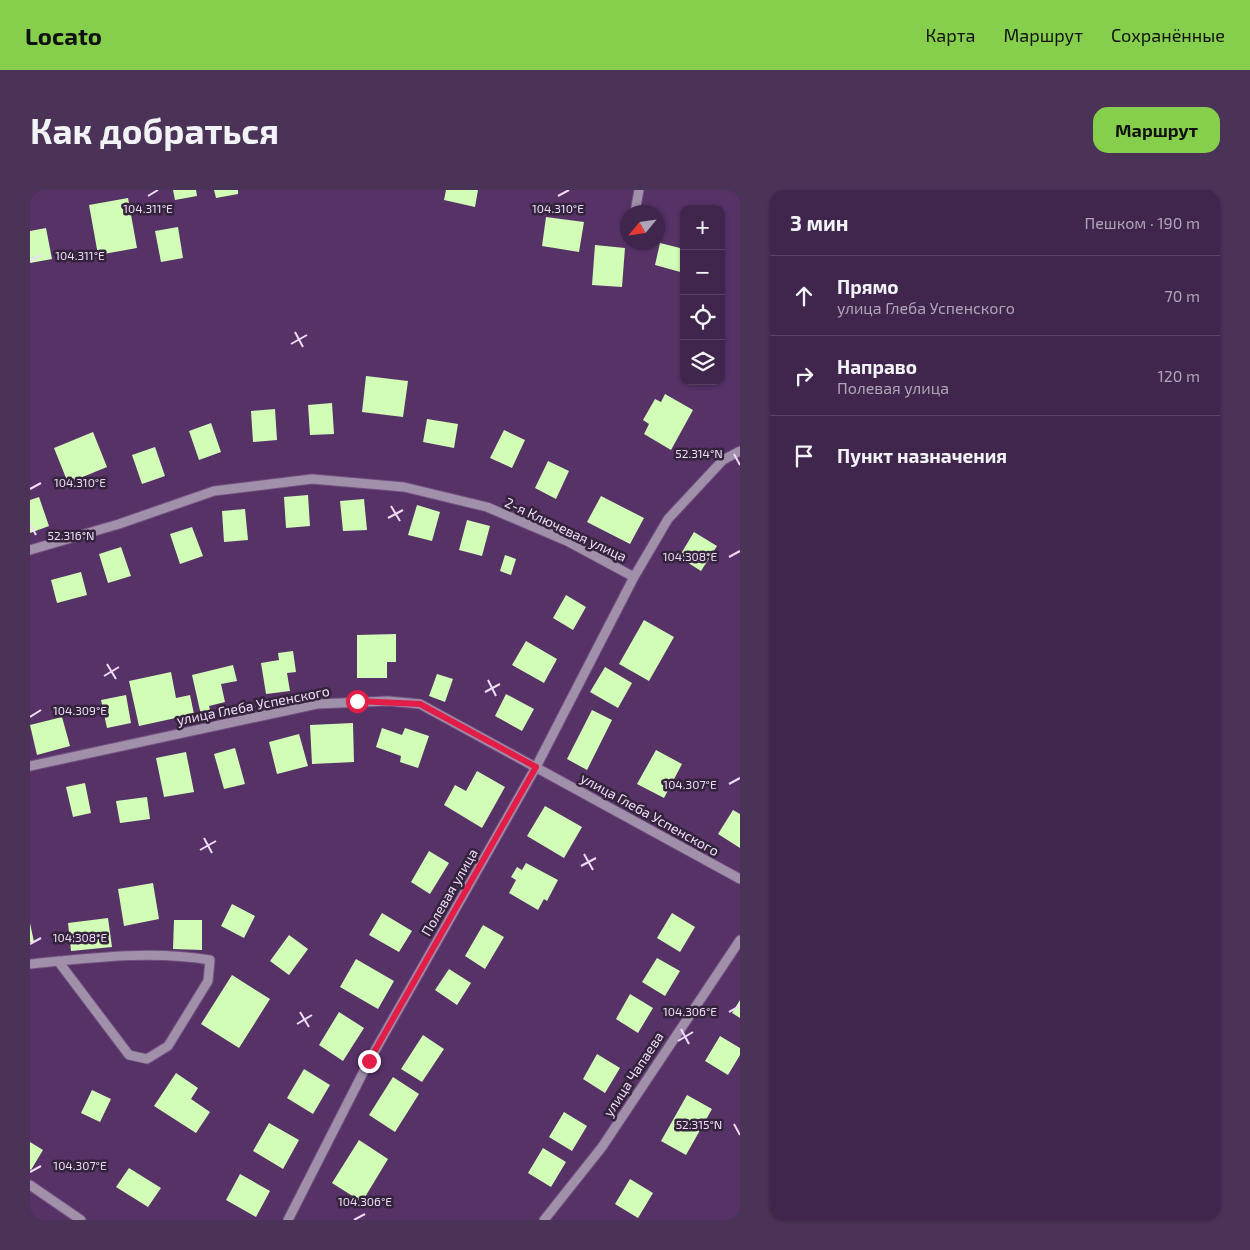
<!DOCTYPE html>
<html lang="ru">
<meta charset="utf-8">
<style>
:root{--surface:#40264d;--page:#4b3257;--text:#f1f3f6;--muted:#aea5b6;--line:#594365;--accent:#85cf4c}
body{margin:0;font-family:"Exo 2",sans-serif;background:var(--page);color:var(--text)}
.controls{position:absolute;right:15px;top:15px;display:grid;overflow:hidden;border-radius:10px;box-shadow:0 1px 4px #0004}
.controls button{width:45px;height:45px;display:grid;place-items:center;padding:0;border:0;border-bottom:1px solid var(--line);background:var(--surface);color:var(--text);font:25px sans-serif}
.compass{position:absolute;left:590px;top:15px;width:45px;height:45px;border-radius:50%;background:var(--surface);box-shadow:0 1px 4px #0004;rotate:241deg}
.stop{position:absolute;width:15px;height:15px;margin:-11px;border:4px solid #e11d48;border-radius:50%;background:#fff}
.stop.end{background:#e11d48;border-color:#fff;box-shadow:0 1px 5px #0008}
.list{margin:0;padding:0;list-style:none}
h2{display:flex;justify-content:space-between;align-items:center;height:65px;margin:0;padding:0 20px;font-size:21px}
h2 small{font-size:16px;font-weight:400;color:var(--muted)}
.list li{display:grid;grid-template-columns:32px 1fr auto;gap:15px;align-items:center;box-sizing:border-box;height:80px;padding:0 20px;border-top:1px solid var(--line)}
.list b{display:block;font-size:19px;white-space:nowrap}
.list p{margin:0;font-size:16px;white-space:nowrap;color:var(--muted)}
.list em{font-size:16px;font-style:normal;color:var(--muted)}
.icon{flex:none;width:28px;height:28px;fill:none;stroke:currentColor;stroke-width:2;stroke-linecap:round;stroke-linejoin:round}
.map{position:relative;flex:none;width:710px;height:1030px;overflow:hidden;border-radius:15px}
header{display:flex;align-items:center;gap:30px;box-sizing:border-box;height:70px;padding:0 25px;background:var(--accent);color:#111}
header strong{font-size:24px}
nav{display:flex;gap:28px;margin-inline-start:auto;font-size:18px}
.intro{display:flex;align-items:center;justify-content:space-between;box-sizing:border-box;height:120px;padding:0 30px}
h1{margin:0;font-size:35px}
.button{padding:12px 22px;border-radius:15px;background:var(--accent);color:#111;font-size:18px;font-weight:700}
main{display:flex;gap:30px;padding:0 30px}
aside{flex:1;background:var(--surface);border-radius:15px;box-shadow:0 1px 4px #0004}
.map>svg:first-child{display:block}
</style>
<header>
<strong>Locato</strong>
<nav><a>Карта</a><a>Маршрут</a><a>Сохранённые</a></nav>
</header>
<div class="intro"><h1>Как добраться</h1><a class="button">Маршрут</a></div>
<main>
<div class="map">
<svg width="710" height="1030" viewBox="0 0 710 1030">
<rect width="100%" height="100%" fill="#563267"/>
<path fill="#d2fdb7" d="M143,0H166L167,6L145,10Z
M184,0H208V4L186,8Z
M416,0H448L445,17L414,10Z
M98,8L107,58L68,65L59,15Z
M516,27L554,32L549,62L512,56Z
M148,37L153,68L131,72L125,41Z
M16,38L22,69L0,73V41Z
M630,53L654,59V83L625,75Z
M565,55L595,58L592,97L562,95Z
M336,186L378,191L373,227L332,222Z
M635,204L663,220L641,260L614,244L619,234L613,230L625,209L631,212Z
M302,213L304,244L280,245L278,215Z
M245,219L247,250L223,252L221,221Z
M397,229L428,234L424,258L393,252Z
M181,233L191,262L169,270L159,241Z
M474,240L495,250L482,278L460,268Z
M63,242L77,277L38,293L24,258Z
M125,257L135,286L112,294L102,265Z
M518,271L539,281L526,309L505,298Z
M278,305L280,336L256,338L254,307Z
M571,306L614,328L600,354L557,332Z
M9,307L19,336L0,343V310Z
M334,309L337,340L313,341L310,311Z
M387,315L410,322L402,351L378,345Z
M215,319L218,350L194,352L192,321Z
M437,330L460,336L452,366L429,360Z
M162,337L173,366L150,374L140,344Z
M664,342L687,356L671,381L649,367Z
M91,357L101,386L78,393L69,364Z
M475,365L486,369L481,385L470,381Z
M51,382L57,405L27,413L21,390Z
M536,405L556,417L543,440L523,428Z
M614,430L644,447L619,491L589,474Z
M366,444V472H357V488H327V445Z
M496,451L527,469L514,493L482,475Z
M263,461L266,482L257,483L260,501L236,504L231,473L249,470L248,463Z
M203,475L207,491L191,494L195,512L179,516L181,523L171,525L162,485Z
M575,477L602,493L588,518L560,502Z
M141,482L146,508L160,505L164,524L109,536L99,491Z
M407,484L423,489L415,512L399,506Z
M476,504L504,519L492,541L465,526Z
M96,505L101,533L77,538L71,510Z
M562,520L582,530L557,580L537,569Z
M32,527L40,556L7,565L0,535Z
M323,533L324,572L282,574L280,535Z
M352,538L372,545L375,538L399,546L388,578L370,572L371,566L346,557Z
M269,544L278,576L247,584L239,552Z
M205,558L215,594L194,599L184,564Z
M626,560L652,574L634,608L607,594Z
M156,562L164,602L134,607L126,568Z
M447,581L475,597L452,638L414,615L425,595L436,601Z
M55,593L61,623L43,627L36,597Z
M117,607L120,629L90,633L86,611Z
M515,616L552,637L534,668L497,646Z
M703,620L710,624V658L688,644Z
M399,661L419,673L400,704L381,692Z
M496,673L528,690L517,711L514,709L508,720L479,703L486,690L481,687L487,677L492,680Z
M123,693L129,729L94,736L88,699Z
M202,714L225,726L214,748L191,736Z
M352,723L382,741L369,762L339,745Z
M642,723L665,737L650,762L627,748Z
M78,728L82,757L41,761L38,733Z
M144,730H172V760L143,759Z
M0,733L4,752H0Z
M453,735L474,747L455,779L435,766Z
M259,745L278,759L259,785L240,771Z
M627,768L650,781L635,806L612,792Z
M326,769L364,791L348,819L310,797Z
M419,779L441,793L427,815L405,800Z
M202,785L240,809L209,858L171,834Z
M600,804L623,818L608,843L586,829Z
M710,810V828L702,823Z
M309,822L334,838L313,871L289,855Z
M393,845L414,859L392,892L371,879Z
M690,846L710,858V865L698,885L675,871Z
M567,864L590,878L575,903L553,889Z
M274,879L300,895L283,924L257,908Z
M146,883L168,898L161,909L180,922L166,943L124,916Z
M363,887L389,904L365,942L339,925Z
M62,900L81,909L70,932L51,923Z
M657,905L682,919L656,965L631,951Z
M534,922L557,936L542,961L519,947Z
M239,933L269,950L253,979L223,961Z
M329,950L358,969L332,1012L302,993Z
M0,952L13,960L1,980L0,979Z
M513,958L536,972L521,997L498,983Z
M99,978L131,998L118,1017L86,997Z
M210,984L240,1001L226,1027L196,1010Z
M600,989L623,1003L608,1028L585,1014Z"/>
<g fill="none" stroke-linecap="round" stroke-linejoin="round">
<defs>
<path id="minor" d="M605,22L609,0
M0,360L89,334L184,301L282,289L374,297L457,317L537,351L604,387
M0,576L287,514L358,511L390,514L710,689
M0,774C60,768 121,760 180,770L178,791L138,856L117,869L99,865L28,771
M0,995L51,1030
M258,1030L339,871L506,577L604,387L638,329L693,270L710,261
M514,1030L572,957L710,750"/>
</defs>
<use href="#minor" stroke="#725081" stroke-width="11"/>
<use href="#minor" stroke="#a190aa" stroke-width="9"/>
</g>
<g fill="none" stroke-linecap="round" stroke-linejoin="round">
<path stroke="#e11d48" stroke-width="6" d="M327,511L390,514L506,577L339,871"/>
</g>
<path fill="none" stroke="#efdbfa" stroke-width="2" d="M118,6L128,0M528,6L539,0M0,71L11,65M265,142L273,157M261,154L277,145M704,264L710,275M0,299L11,293M361,316L370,331M358,328L373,320M0,334L6,345M699,367L710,361M77,474L86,489M74,486L89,477M458,490L466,506M455,502L470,494M0,527L11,520M699,594L710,588M174,648L182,663M170,660L186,651M554,664L563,680M551,676L566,668M0,754L11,748M270,822L279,837M699,822L710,816M267,834L282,825M651,839L659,854M648,851L663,842M704,934L710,945M0,982L11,976M324,1030L335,1024"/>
<g text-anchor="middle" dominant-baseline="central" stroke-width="5" stroke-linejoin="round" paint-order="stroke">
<g font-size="14" fill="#efdbfa" stroke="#33233b">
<text transform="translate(536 339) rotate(25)">2-я Ключевая улица</text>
<text transform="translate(223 515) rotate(-11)">улица Глеба Успенского</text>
<text transform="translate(620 624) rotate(29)">улица Глеба Успенского</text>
<text transform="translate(419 702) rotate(-60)">Полевая улица</text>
<text transform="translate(603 884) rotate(-57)">улица Чапаева</text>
</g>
</g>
<g font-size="12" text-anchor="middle" fill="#efdbfa" stroke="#33233b" stroke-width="5" stroke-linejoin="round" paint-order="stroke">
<text x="528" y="23">104.310°E</text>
<text x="118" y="23">104.311°E</text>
<text x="50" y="70">104.311°E</text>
<text x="669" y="268">52.314°N</text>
<text x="50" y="297">104.310°E</text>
<text x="41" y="350">52.316°N</text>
<text x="660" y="371">104.308°E</text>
<text x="50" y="525">104.309°E</text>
<text x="660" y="599">104.307°E</text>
<text x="50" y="752">104.308°E</text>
<text x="660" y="826">104.306°E</text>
<text x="669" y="939">52.315°N</text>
<text x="50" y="980">104.307°E</text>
<text x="335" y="1016">104.306°E</text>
</g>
</svg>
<div class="controls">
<button>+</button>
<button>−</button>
<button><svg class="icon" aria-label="locate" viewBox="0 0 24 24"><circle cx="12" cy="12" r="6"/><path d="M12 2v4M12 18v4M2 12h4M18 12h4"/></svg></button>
<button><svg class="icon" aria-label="layers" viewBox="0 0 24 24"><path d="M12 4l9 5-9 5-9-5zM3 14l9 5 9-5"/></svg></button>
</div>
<svg class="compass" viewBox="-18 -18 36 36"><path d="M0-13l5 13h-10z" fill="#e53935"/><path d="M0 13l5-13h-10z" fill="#aea5b6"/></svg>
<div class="stop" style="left:327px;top:511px"></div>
<div class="stop end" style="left:339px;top:871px"></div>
</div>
<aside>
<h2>3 мин<small>Пешком · 190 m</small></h2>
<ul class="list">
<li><svg class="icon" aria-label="ahead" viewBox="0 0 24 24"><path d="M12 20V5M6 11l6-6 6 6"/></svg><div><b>Прямо</b><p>улица Глеба Успенского</p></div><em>70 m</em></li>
<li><svg class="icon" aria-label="right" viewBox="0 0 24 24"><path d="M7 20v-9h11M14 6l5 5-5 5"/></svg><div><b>Направо</b><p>Полевая улица</p></div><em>120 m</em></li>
<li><svg class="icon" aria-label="arrive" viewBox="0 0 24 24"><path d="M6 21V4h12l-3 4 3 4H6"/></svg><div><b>Пункт назначения</b></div></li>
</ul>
</aside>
</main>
